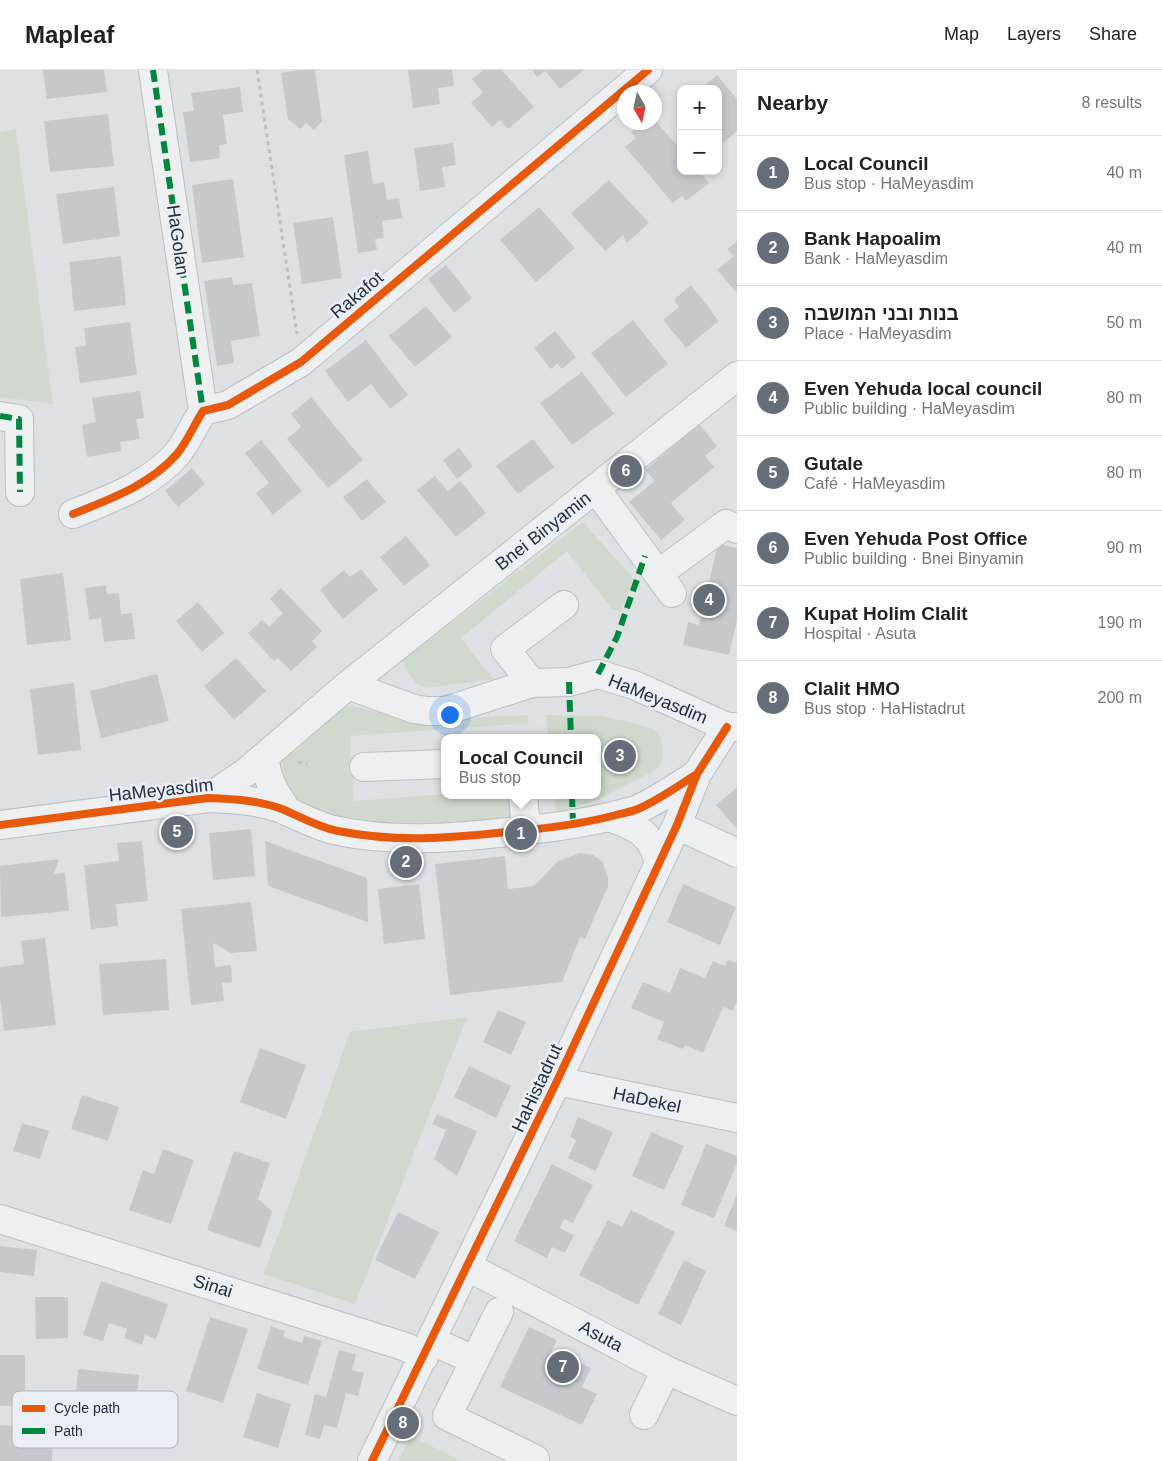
<!DOCTYPE html>
<meta charset="utf-8">
<style>
:root{--surface:#fff;--page:#f6f6f6;--text:#222;--muted:#767676;--line:#e0e0e0;--accent:#656d78}
body{margin:0;font-family:Arial,Heebo,sans-serif;background:var(--page);color:var(--text)}
.controls{position:absolute;right:15px;top:15px;display:grid;overflow:hidden;border-radius:10px;box-shadow:0 2px 8px #0003}
.controls button{width:45px;height:45px;display:grid;place-items:center;padding:0;border:0;border-bottom:1px solid var(--line);background:var(--surface);color:var(--text);font:25px sans-serif}
.compass{position:absolute;left:617px;top:15px;width:45px;height:45px;border-radius:50%;background:var(--surface);box-shadow:0 2px 8px #0003;rotate:171deg}
.you{position:absolute;left:449px;top:644px;width:18px;height:18px;margin:-12px;border:4px solid #fff;border-radius:50%;background:#1a73e8;box-shadow:0 0 0 8px #1a73e833}
.badge{display:grid;place-items:center;width:32px;height:32px;border-radius:50%;background:var(--accent);color:#fff;font-size:16px;font-weight:700}
.pin{position:absolute;translate:-50% -50%;border:2px solid #fff;box-shadow:0 1px 5px #0006}
.popup{position:absolute;left:441px;top:664px;width:160px;height:65px;box-sizing:border-box;display:grid;place-content:center;border-radius:10px;background:var(--surface);filter:drop-shadow(0 1px 4px #0005);font-size:16px;white-space:nowrap;color:var(--muted)}
.popup b{font-size:19px;color:var(--text)}
.popup::after{content:'';position:absolute;left:50%;top:100%;margin-left:-10px;border:10px solid transparent;border-top-color:var(--surface)}
.list{margin:0;padding:0;list-style:none}
h2{display:flex;justify-content:space-between;align-items:center;height:65px;margin:0;padding:0 20px;font-size:21px}
h2 small{font-size:16px;font-weight:400;color:var(--muted)}
.list li{display:grid;grid-template-columns:32px 1fr auto;gap:15px;align-items:center;box-sizing:border-box;height:75px;padding:0 20px;border-top:1px solid var(--line)}
.list b{display:block;font-size:19px;white-space:nowrap}
.list p{margin:0;font-size:16px;white-space:nowrap;color:var(--muted)}
.list em{font-size:16px;font-style:normal;color:var(--muted)}
.map{position:relative;flex:none;width:737px;height:1391px;overflow:hidden}
header{display:flex;align-items:center;gap:30px;box-sizing:border-box;height:70px;padding:0 25px;background:var(--surface);border-bottom:1px solid var(--line)}
header strong{font-size:24px}
nav{display:flex;gap:28px;margin-inline-start:auto;font-size:18px}
main{display:flex}
aside{flex:1;background:var(--surface)}
.map>svg:first-child{display:block}
</style>
<header>
<strong>Mapleaf</strong>
<nav><a>Map</a><a>Layers</a><a>Share</a></nav>
</header>
<main>
<div class="map">
<svg width="737" height="1391" viewBox="0 0 737 1391">
<rect width="100%" height="100%" fill="#dee1e4"/>
<path fill="#cfd9cd" d="M16,59L53,334L0,327V62Z
M583,452L633,508L621,542L612,539L567,481L461,568L493,609L428,618L417,614L408,603L403,590Z
M353,636L413,650L527,645L529,653L350,666L354,731L445,724L517,725L519,749L419,758L333,752L297,731L285,713L282,694L285,683L343,637Z
M546,645L601,646L629,652L654,659L661,668L663,688L659,697L652,702L601,728L556,744L554,725H597V668H548Z
M467,947L355,1234L264,1204L350,962Z
M411,1366L461,1391H398Z"/>
<path fill="#c6c9cc" d="M43,0H104L107,22L47,29Z
M298,0H315L322,51L314,60L306,53L300,59L288,49L281,3Z
M408,0H452L454,16L438,18L440,34L413,38Z
M483,0H502L534,37L508,59L500,50L492,57L471,33L483,22L472,9Z
M532,0H584L560,19L545,1L537,7Z
M717,5L737,29V61L718,77V19H701Z
M240,17L243,42L223,45L227,74L219,75L220,88L190,92L183,42L194,41L191,23Z
M108,44L114,96L50,102L44,51Z
M654,49L681,80V101H699L709,113L686,131L682,126L673,133L625,77L636,68L631,62L643,52H654Z
M453,73L456,95L442,97L445,117L420,121L414,78Z
M368,81L373,114L384,112L387,130L399,128L402,148L382,151L384,168L375,169L377,180L358,183L344,85Z
M233,109L244,187L202,193L192,115Z
M609,110L649,153L627,173L623,165L605,181L571,143Z
M114,117L120,166L63,174L56,124Z
M539,137L575,178L536,212L500,170Z
M333,147L342,208L302,214L293,153Z
M737,171V223L717,200L734,186L727,179Z
M121,186L126,235L74,241L69,192Z
M446,195L472,228L454,243L428,209Z
M232,207L233,215L252,213L260,266L231,271L234,293L217,296L204,211Z
M691,215L719,251L686,278L663,250L679,237L674,230Z
M426,236L452,267L415,297L389,266Z
M633,250L668,294L626,327L591,283Z
M130,252L137,305L80,313L75,277L86,276L84,258Z
M555,261L576,287L562,299L557,294L551,299L534,278Z
M366,270L408,325L390,339L371,314L348,332L325,301Z
M582,302L614,344L572,375L540,333Z
M140,321L144,348L136,349L140,369L120,372L121,381L87,387L82,355L96,352L92,328Z
M311,327L363,390L328,418L287,369L301,357L291,344Z
M699,354L717,376L705,386L714,397L671,433L685,450L661,470L629,432L655,411L645,400Z
M533,369L554,397L518,424L496,396Z
M261,370L302,421L273,445L256,423L269,413L245,383Z
M459,378L473,396L457,409L443,390Z
M192,398L205,414L178,437L165,421Z
M435,406L448,421L460,411L486,443L456,467L417,420Z
M367,409L386,432L362,451L343,427Z
M406,466L430,495L404,516L380,487Z
M718,474L737,478V550L729,585L683,575L688,552L699,555Z
M361,499L378,520L343,549L320,520L344,500L350,507Z
M63,503L71,570L27,575L20,509Z
M106,515L107,524L119,523L121,544L132,543L135,569L104,572L101,548L89,550L85,518Z
M281,518L322,561L312,571L317,577L291,601L278,588L274,591L248,563L262,550L269,557L283,543L270,529Z
M198,532L224,563L202,582L176,551Z
M236,588L266,621L234,650L204,616Z
M157,604L169,651L101,668L90,621Z
M74,613L81,680L38,685L30,619Z
M737,717V759L716,735Z
M251,759L255,806L213,810L209,763Z
M142,771L148,831L116,834L118,856L91,859L84,795L119,791L117,773Z
M265,771L367,808L368,852L268,816Z
M580,783L593,785L602,791L608,807V816L585,869L580,867L562,912L450,925L435,794L505,786L508,819L534,816L558,791Z
M59,789L54,804L65,803L69,841L1,847L0,796Z
M419,814L425,869L384,874L378,819Z
M683,814L736,837L720,875L667,852Z
M251,832L257,881L231,883L213,873L215,897L231,895L232,912L222,913L224,931L191,935L181,839Z
M45,868L56,955L4,961L0,927V897L24,894L21,871Z
M166,889L169,940L103,945L99,894Z
M728,890L737,893V931L733,941L723,937L703,983L685,975L683,979L657,969L664,952L631,938L643,912L670,923L680,898L705,908L713,891L725,896Z
M498,940L526,952L511,985L483,972Z
M260,978L306,995L286,1049L240,1032Z
M469,996L511,1016L496,1048L454,1027Z
M82,1025L119,1037L108,1071L71,1059Z
M437,1044L477,1061L457,1106L434,1089L446,1060L432,1054Z
M578,1047L613,1062L596,1101L568,1088L576,1070L570,1067Z
M22,1053L49,1061L40,1089L13,1081Z
M651,1062L684,1076L664,1120L632,1106Z
M706,1074L737,1086V1093L714,1148L681,1135Z
M163,1079L194,1090L171,1154L129,1140L143,1100L154,1104Z
M234,1081L270,1093L258,1129L272,1141L260,1178L207,1160Z
M552,1094L593,1115L573,1153L564,1149L560,1158L574,1165L565,1183L552,1177L547,1188L514,1171Z
M737,1124V1161L724,1156Z
M631,1140L675,1162L638,1235L579,1205L608,1150L622,1157Z
M398,1142L439,1162L415,1209L375,1190Z
M0,1176L37,1180L34,1206L0,1202Z
M684,1190L706,1201L681,1255L658,1244Z
M101,1211L168,1234L156,1269L145,1265L142,1275L124,1268L127,1259L109,1253L103,1271L83,1265Z
M35,1227H68V1268L36,1269Z
M210,1247L248,1259L223,1333L186,1321Z
M271,1256L285,1261L283,1267L302,1273L304,1266L322,1271L308,1315L257,1299Z
M529,1257L557,1270L544,1297L556,1303L565,1286L591,1298L582,1317L597,1324L582,1355L500,1317Z
M339,1280L356,1284L352,1300L364,1303L358,1326L346,1323L337,1358L324,1355L320,1369L305,1365L315,1324L326,1327Z
M0,1285H25V1336H0Z
M78,1299L139,1305L136,1334L117,1333L115,1368L72,1364Z
M257,1323L291,1334L278,1378L243,1367Z
M0,1355L41,1358L40,1370L53,1371L52,1391H0Z"/>
<g fill="none" stroke-linecap="round" stroke-linejoin="round">
<defs>
<path id="minor" d="M153,0L203,341
M0,346L19,349L20,422
M596,419L672,523
M73,444C110,429 150,415 177,384C187,372 194,355 203,341L228,335L301,292L648,0
M658,504L726,454L737,459
M532,613L505,579L564,535
M348,615L414,639L427,641H445L532,613L569,612L598,604L634,615L727,657H737
M265,686C265,709 276,724 288,742
M364,697L445,694
M523,725L526,760
M208,728L245,703L348,615L737,306
M608,747C636,756 653,764 659,794
M0,755L208,728C233,729 258,730 282,739C301,747 318,757 338,761C403,774 462,767 527,760C557,757 586,753 616,745C623,743 631,742 638,739C659,730 678,716 697,704
M677,755L737,783
M557,1011L737,1048
M0,1149L406,1277L424,1287
M468,1197L666,1300L737,1331
M499,1242L447,1346L535,1389
M431,1271L475,1290
M644,1345L666,1300
M372,1391L557,1011L677,755L697,704L727,657"/>
</defs>
<use href="#minor" stroke="#bcbfc2" stroke-width="30"/>
<path stroke="#bcbfc3" stroke-width="3" stroke-dasharray="4 4" stroke-linecap="butt" d="M257,0L297,264
M298,692L307,694"/>
<use href="#minor" stroke="#edeff1" stroke-width="28"/>
<path stroke="#00873e" stroke-width="6" stroke-dasharray="12 6" stroke-linecap="butt" d="M153,0L203,341
M0,346L19,349L20,422
M598,604L617,567L645,486
M569,612L571,668
M572,725L573,755"/>
<defs>
<path id="cycleway" d="M73,444C110,429 150,415 177,384C187,372 194,355 203,341L228,335L301,292L648,0
M0,755L208,728C233,729 258,730 282,739C301,747 318,757 338,761C403,774 462,767 527,760C557,757 586,753 616,745C623,743 631,742 638,739C659,730 678,716 697,704
M372,1391L557,1011L677,755L697,704L727,657"/>
</defs>
<use href="#cycleway" stroke="#eaeff5" stroke-width="11"/>
<use href="#cycleway" stroke="#e8590c" stroke-width="8"/>
</g>
<g text-anchor="middle" dominant-baseline="central" stroke-width="5" stroke-linejoin="round" paint-order="stroke">
<g font-size="18" fill="#242f3e" stroke="#eaeff5">
<text transform="translate(178 170) rotate(82)">HaGolan</text>
<text transform="translate(357 225) rotate(-40)">Rakafot</text>
<text transform="translate(543 461) rotate(-38)">Bnei Binyamin</text>
<text transform="translate(658 629) rotate(22)">HaMeyasdim</text>
<text transform="translate(161 720) rotate(-6)">HaMeyasdim</text>
<text transform="translate(537 1018) rotate(-65)">HaHistadrut</text>
<text transform="translate(647 1030) rotate(12)">HaDekel</text>
<text transform="translate(213 1216) rotate(17)">Sinai</text>
<text transform="translate(601 1266) rotate(28)">Asuta</text>
</g>
</g>
<rect x="12" y="1321" width="166" height="57" rx="8" fill="#eaeff5" stroke="#afb5be" stroke-width="1"/>
<rect x="22" y="1335" width="23" height="7" fill="#e8590c"/>
<rect x="22" y="1358" width="23" height="6" fill="#00873e"/>
<g font-size="14" fill="#242f3e">
<text x="54" y="1343">Cycle path</text>
<text x="54" y="1366">Path</text>
</g>
</svg>
<div class="controls">
<button>+</button>
<button>−</button>
</div>
<svg class="compass" viewBox="-18 -18 36 36"><path d="M0-13l5 13h-10z" fill="#e53935"/><path d="M0 13l5-13h-10z" fill="#767676"/></svg>
<div class="you"></div>
<div class="pin badge" style="left:521px;top:764px">1</div>
<div class="popup"><b>Local Council</b>Bus stop</div>
<div class="pin badge" style="left:406px;top:792px">2</div>
<div class="pin badge" style="left:620px;top:686px">3</div>
<div class="pin badge" style="left:709px;top:530px">4</div>
<div class="pin badge" style="left:177px;top:762px">5</div>
<div class="pin badge" style="left:626px;top:401px">6</div>
<div class="pin badge" style="left:563px;top:1297px">7</div>
<div class="pin badge" style="left:403px;top:1353px">8</div>
</div>
<aside>
<h2>Nearby<small>8 results</small></h2>
<ul class="list">
<li><span class="badge">1</span><div><b>Local Council</b><p>Bus stop · HaMeyasdim</p></div><em>40 m</em></li>
<li><span class="badge">2</span><div><b>Bank Hapoalim</b><p>Bank · HaMeyasdim</p></div><em>40 m</em></li>
<li><span class="badge">3</span><div><b>בנות ובני המושבה</b><p>Place · HaMeyasdim</p></div><em>50 m</em></li>
<li><span class="badge">4</span><div><b>Even Yehuda local council</b><p>Public building · HaMeyasdim</p></div><em>80 m</em></li>
<li><span class="badge">5</span><div><b>Gutale</b><p>Café · HaMeyasdim</p></div><em>80 m</em></li>
<li><span class="badge">6</span><div><b>Even Yehuda Post Office</b><p>Public building · Bnei Binyamin</p></div><em>90 m</em></li>
<li><span class="badge">7</span><div><b>Kupat Holim Clalit</b><p>Hospital · Asuta</p></div><em>190 m</em></li>
<li><span class="badge">8</span><div><b>Clalit HMO</b><p>Bus stop · HaHistadrut</p></div><em>200 m</em></li>
</ul>
</aside>
</main>
